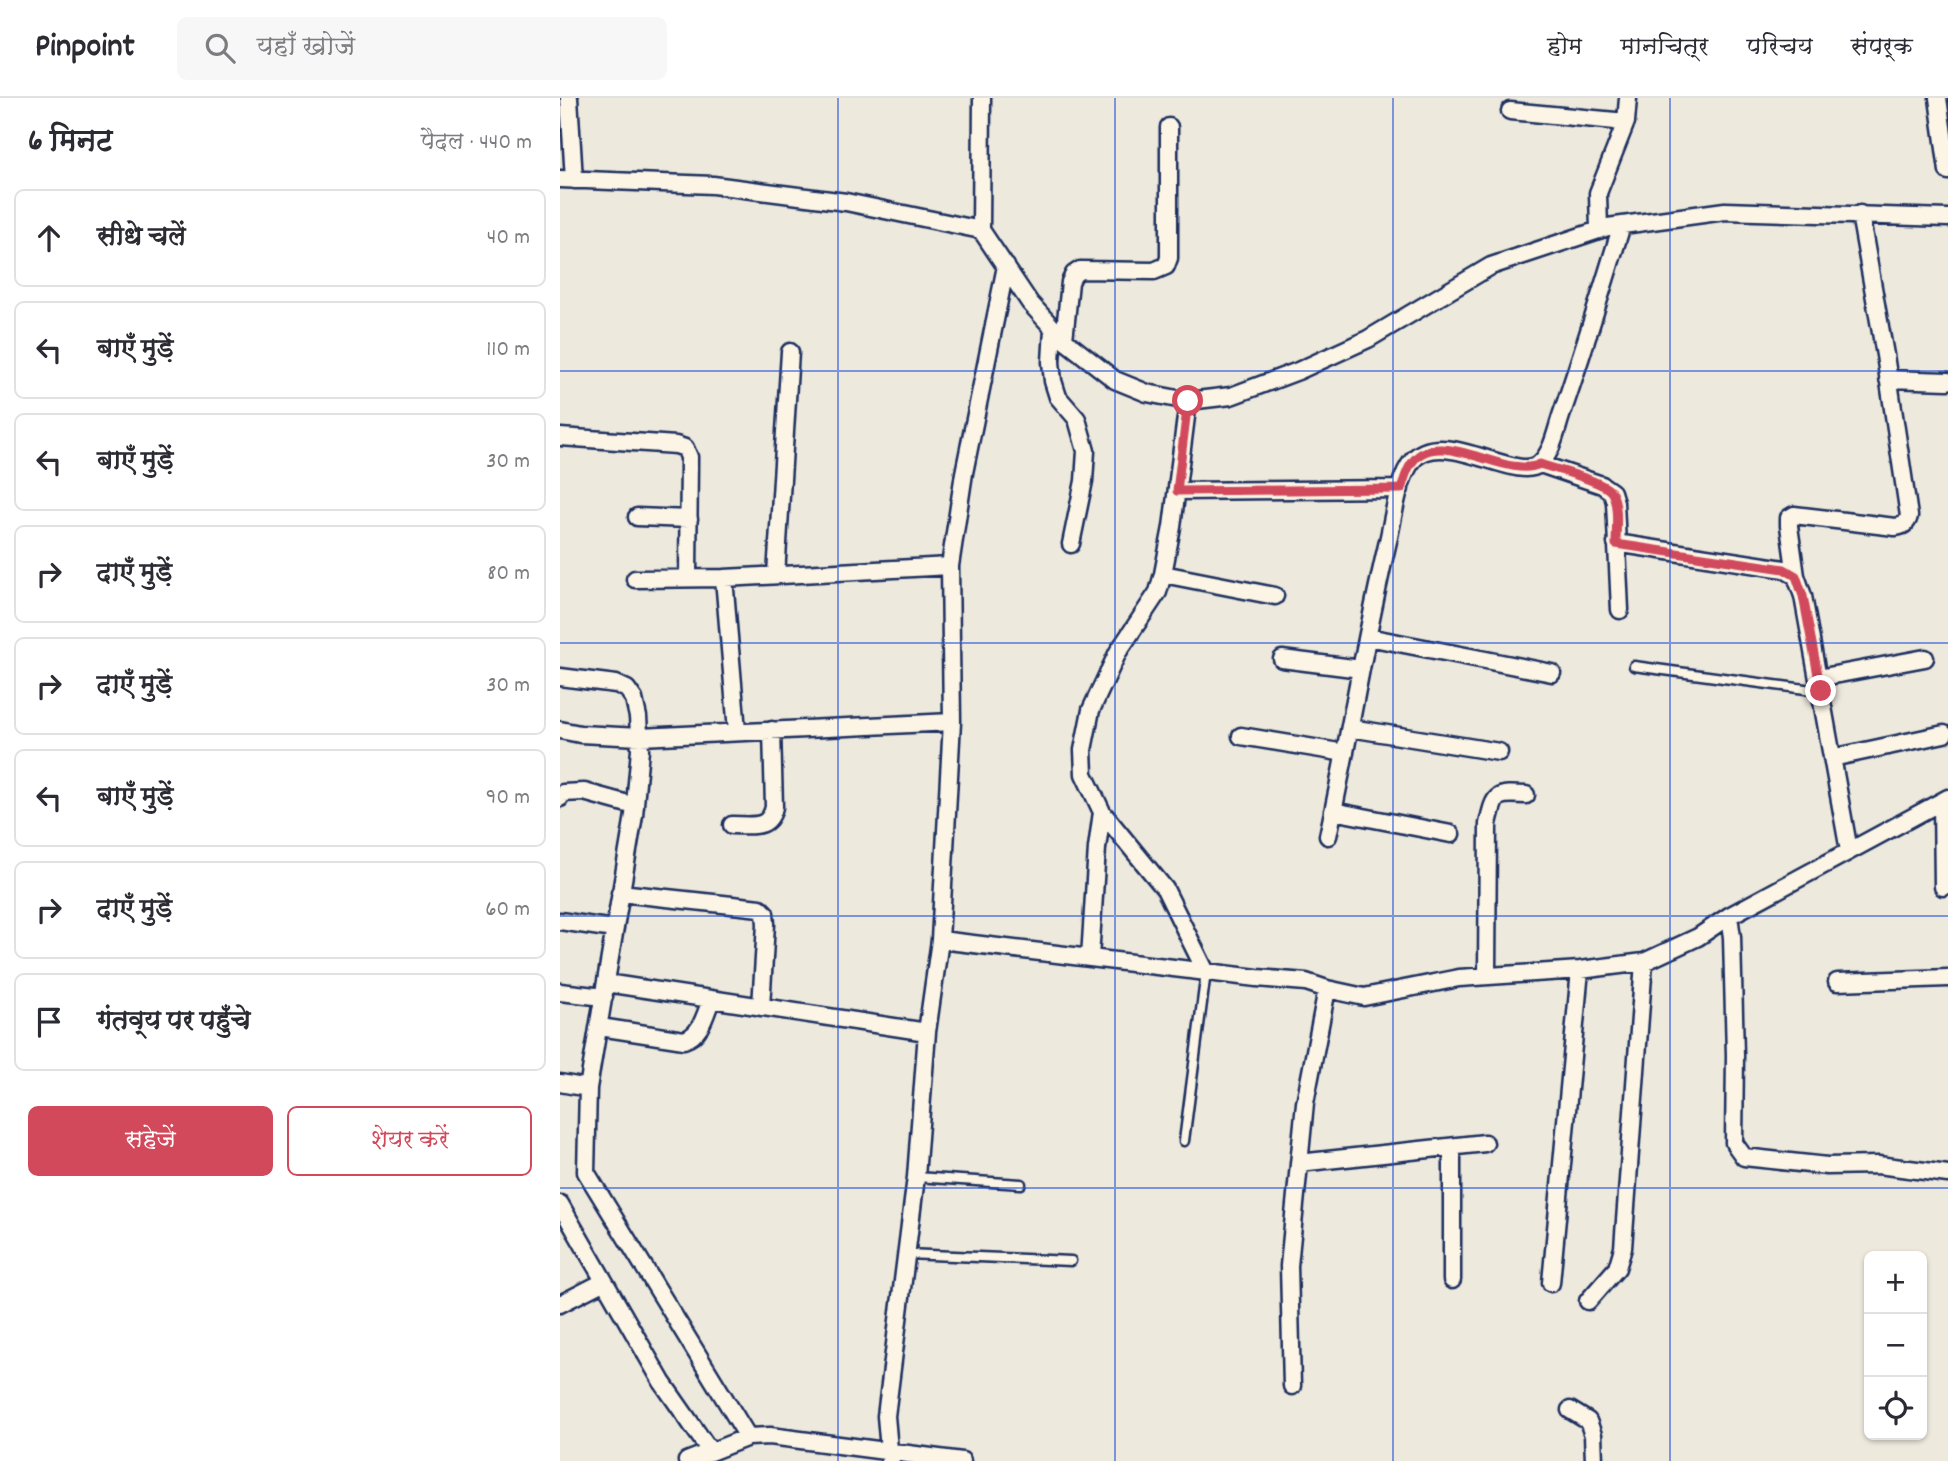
<!DOCTYPE html>
<html lang="hi">
<meta charset="utf-8">
<style>
:root{--surface:#fff;--page:#f7f7f7;--text:#2b2b33;--muted:#7c7c81;--line:#e1e1e2;--accent:#d1495b}
body{margin:0;font-family:Dekko,"Playpen Sans Deva",sans-serif;background:var(--page);color:var(--text)}
.controls{position:absolute;right:21px;bottom:21px;display:grid;overflow:hidden;border-radius:10px;box-shadow:0 2px 5px #0004}
.controls button{width:63px;height:63px;display:grid;place-items:center;padding:0;border:0;border-bottom:2px solid var(--line);background:var(--surface);color:var(--text);font:35px sans-serif}
.stop{position:absolute;width:21px;height:21px;margin:-16px;border:5px solid #d1495b;border-radius:50%;background:#fff}
.stop.end{background:#d1495b;border-color:#fff;box-shadow:0 2px 7px #0008}
.list{margin:0;padding:0;list-style:none}
h2{display:flex;justify-content:space-between;align-items:center;height:91px;margin:0;padding:0 28px;font-size:30px}
h2 small{font-size:23px;font-weight:400;color:var(--muted)}
.list li{display:grid;grid-template-columns:46px 1fr auto;gap:21px;align-items:center;box-sizing:border-box;height:98px;margin:0 14px 14px;padding:0 14px;border:2px solid var(--line);border-radius:10px}
.list b{display:block;font-size:26px;white-space:nowrap}
.list em{font-size:23px;font-style:normal;color:var(--muted)}
.actions{display:flex;gap:14px;padding:21px 28px}
.actions a{flex:1;padding:16px 0;border:2px solid var(--accent);border-radius:10px;text-align:center;font-size:24px;color:var(--accent)}
.actions .main{background:var(--accent);color:#fff}
.icon{flex:none;width:38px;height:38px;fill:none;stroke:currentColor;stroke-width:2;stroke-linecap:round;stroke-linejoin:round}
.map{position:relative;flex:none;width:1388px;height:1363px;overflow:hidden}
header{display:flex;align-items:center;gap:42px;box-sizing:border-box;height:98px;padding:0 35px;background:var(--surface);border-bottom:2px solid var(--line)}
header strong{font-size:33px}
nav{display:flex;gap:38px;margin-inline-start:auto;font-size:24px}
.search{width:490px;height:63px;background:var(--page);display:flex;align-items:center;gap:18px;box-sizing:border-box;padding:0 24px;border-radius:10px;color:var(--muted);font-size:26px}
main{display:flex}
aside{flex:1;background:var(--surface)}
.map>svg:first-child{display:block}
</style>
<header>
<strong>Pinpoint</strong>
<div class="search"><svg class="icon" aria-label="search" viewBox="0 0 24 24"><circle cx="10" cy="10" r="6"/><path d="M15 15l6 6"/></svg>यहाँ खोजें</div>
<nav><a>होम</a><a>मानचित्र</a><a>परिचय</a><a>संपर्क</a></nav>
</header>
<main>
<aside>
<h2>6 मिनट<small>पैदल · 440 m</small></h2>
<ul class="list">
<li><svg class="icon" aria-label="ahead" viewBox="0 0 24 24"><path d="M12 20V5M6 11l6-6 6 6"/></svg><div><b>सीधे चलें</b></div><em>40 m</em></li>
<li><svg class="icon" aria-label="left" viewBox="0 0 24 24"><path d="M17 20v-9H6M10 6l-5 5 5 5"/></svg><div><b>बाएँ मुड़ें</b></div><em>110 m</em></li>
<li><svg class="icon" aria-label="left" viewBox="0 0 24 24"><path d="M17 20v-9H6M10 6l-5 5 5 5"/></svg><div><b>बाएँ मुड़ें</b></div><em>30 m</em></li>
<li><svg class="icon" aria-label="right" viewBox="0 0 24 24"><path d="M7 20v-9h11M14 6l5 5-5 5"/></svg><div><b>दाएँ मुड़ें</b></div><em>80 m</em></li>
<li><svg class="icon" aria-label="right" viewBox="0 0 24 24"><path d="M7 20v-9h11M14 6l5 5-5 5"/></svg><div><b>दाएँ मुड़ें</b></div><em>30 m</em></li>
<li><svg class="icon" aria-label="left" viewBox="0 0 24 24"><path d="M17 20v-9H6M10 6l-5 5 5 5"/></svg><div><b>बाएँ मुड़ें</b></div><em>90 m</em></li>
<li><svg class="icon" aria-label="right" viewBox="0 0 24 24"><path d="M7 20v-9h11M14 6l5 5-5 5"/></svg><div><b>दाएँ मुड़ें</b></div><em>60 m</em></li>
<li><svg class="icon" aria-label="arrive" viewBox="0 0 24 24"><path d="M6 21V4h12l-3 4 3 4H6"/></svg><div><b>गंतव्य पर पहुँचे</b></div></li>
</ul>
<div class="actions"><a class="main">सहेजें</a><a>शेयर करें</a></div>
</aside>
<div class="map">
<svg width="1388" height="1363" viewBox="0 0 1388 1363">
<rect width="100%" height="100%" fill="#eee9dd"/>
<filter id="ink" filterUnits="userSpaceOnUse"><feTurbulence type="fractalNoise" baseFrequency=".0143" numOctaves="2"/><feDisplacementMap in="SourceGraphic" scale="14" xChannelSelector="R" yChannelSelector="G"/><feConvolveMatrix kernelMatrix="1 2 1 2 8 2 1 2 1" color-interpolation-filters="sRGB"/></filter>
<g filter="url(#ink)">
<g fill="none" stroke-linecap="round" stroke-linejoin="round">
<defs>
<path id="service" d="M1074,568L1260,593
M624,1043L646,874
M356,1079L461,1086
M346,1156L511,1163"/>
<path id="minor" d="M9,0L14,82
M1378,0L1388,73
M950,13L1066,24
M0,81L153,87L286,104L421,132L470,205L504,242L555,282L587,295L628,303L671,298L738,273L808,241L931,168L1048,129L1165,113L1388,120
M421,132L422,0
M1039,132L1038,95L1066,24L1068,0
M493,231L491,264L493,283L498,299L517,321L526,353L524,383L511,446
M504,242L510,184L514,176L520,172L594,173L606,168L609,160V29
M1328,281L1388,283
M628,303L612,429L603,476L598,494L558,554L531,612L523,652L524,676L542,714L605,791L646,874
M0,339L116,347L125,350L129,359L128,480
M980,366L1042,387L1052,394L1055,404L1060,512
M617,393L840,391
M77,419L129,421
M1056,445L1224,471L1236,478L1243,498L1289,753
M603,476L715,498
M216,477L230,254
M1236,478L1229,428V420L1234,417L1335,429C1343,428 1347,426 1349,418L1325,257L1300,116
M164,480L177,633
M75,481L164,480L390,468
M808,539L992,575
M722,561L801,571
M0,579L56,586L67,591L74,601L78,619L80,652L74,717L28,990
M1258,580L1365,560
M790,630L939,654
M0,632L20,636L80,639L392,624
M681,638L785,655
M1272,660L1384,636
M0,700L3,695L24,694L75,708
M1382,704L1383,789
M773,713L891,736
M172,727C192,727 209,732 214,709L212,632
M768,738C789,640 805,540 828,443C834,418 837,382 853,362C882,328 957,385 979,366C992,356 996,333 1001,318C1023,255 1042,191 1062,127
M60,795L200,810L205,815L206,826L201,909
M1169,818L1172,839L1175,957L1174,1045L1184,1059L1267,1068L1318,1067L1388,1076
M0,823L54,831
M380,842L697,880L746,884L767,891L804,899L899,880L1020,872L1084,864L1138,839L1169,818L1388,700
M530,860L537,750L542,714
M927,878L928,726C935,696 935,695 966,697
M1277,884L1388,880
M46,885L367,934
M0,894L44,899
M40,929L124,942C141,937 145,917 151,902
M0,985L28,990L26,1074L188,1339
M739,1065L925,1045
M0,1106L102,1284L150,1353
M892,1182V1049
M991,1185L1020,872
M1028,1203L1057,1170L1063,1150L1084,864
M0,1206L43,1184
M732,1288L729,1168L745,1005L767,891
M1010,1312L1028,1323L1033,1337L1034,1363
M127,1363L188,1339L210,1338L402,1363
M330,1363L326,1318L356,1079L367,934L380,842L392,624L390,468L404,375L446,168"/>
</defs>
<use href="#service" stroke="#1b2f5e" stroke-width="13"/>
<use href="#minor" stroke="#1b2f5e" stroke-width="21"/>
<use href="#service" stroke="#fcf5e5" stroke-width="8"/>
<use href="#minor" stroke="#fcf5e5" stroke-width="16"/>
</g>
</g>
<g fill="none" stroke-linecap="round" stroke-linejoin="round" filter="url(#ink)">
<path stroke="#d1495b" stroke-width="9" d="M628,303L617,393L841,391C844,383 846,373 851,366C877,325 946,383 980,366C994,371 1045,383 1052,395C1059,408 1056,431 1056,446L1224,471L1236,478L1243,498L1261,593"/>
</g>
<path fill="none" stroke="#1d4ed8" stroke-width="2" stroke-opacity="0.55" d="M278,0V1363M555,0V1363M833,0V1363M1110,0V1363M0,273H1388M0,545H1388M0,818H1388M0,1090H1388"/>
</svg>
<div class="controls">
<button>+</button>
<button>−</button>
<button><svg class="icon" aria-label="locate" viewBox="0 0 24 24"><circle cx="12" cy="12" r="6"/><path d="M12 2v4M12 18v4M2 12h4M18 12h4"/></svg></button>
</div>
<div class="stop" style="left:628px;top:303px"></div>
<div class="stop end" style="left:1261px;top:593px"></div>
</div>
</main>
